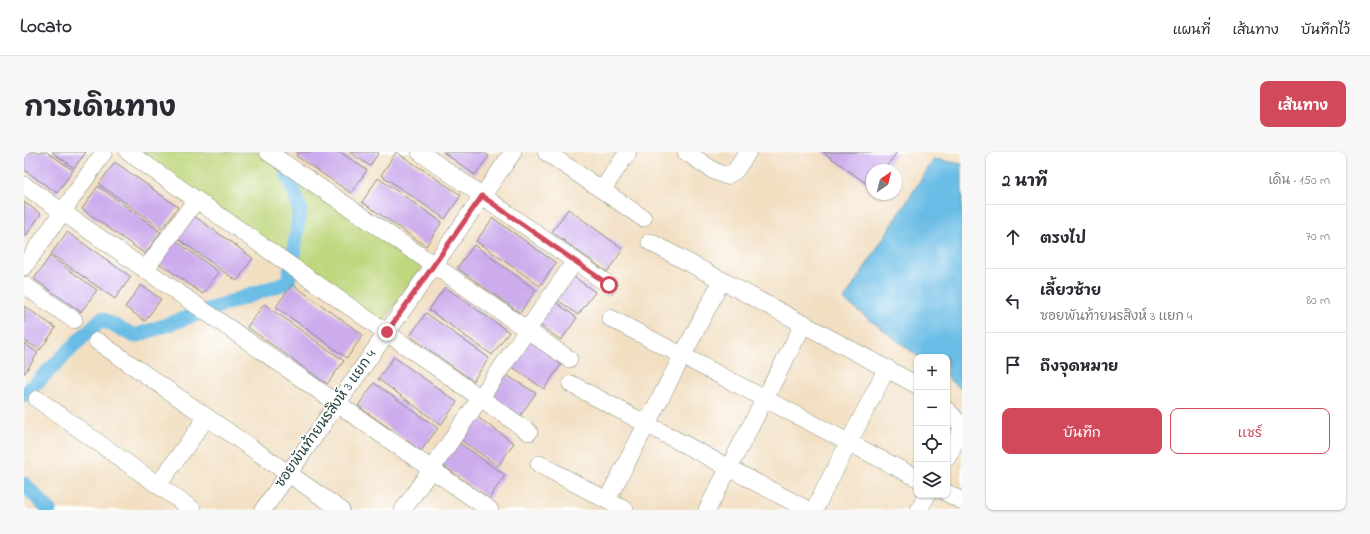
<!DOCTYPE html>
<html lang="th">
<meta charset="utf-8">
<style>
:root{--surface:#fff;--page:#f7f7f7;--text:#2b2b33;--muted:#7c7c81;--line:#e1e1e2;--accent:#d1495b}
body{margin:0;font-family:"Indie Flower","Playpen Sans Thai",sans-serif;background:var(--page);color:var(--text)}
.controls{position:absolute;right:12px;bottom:12px;display:grid;overflow:hidden;border-radius:8px;box-shadow:0 1px 3px #0004}
.controls button{width:36px;height:36px;display:grid;place-items:center;padding:0;border:0;border-bottom:1px solid var(--line);background:var(--surface);color:var(--text);font:20px sans-serif}
.compass{position:absolute;left:842px;top:12px;width:36px;height:36px;border-radius:50%;background:var(--surface);box-shadow:0 1px 3px #0004;rotate:35deg}
.stop{position:absolute;width:12px;height:12px;margin:-9px;border:3px solid #d1495b;border-radius:50%;background:#fff}
.stop.end{background:#d1495b;border-color:#fff;box-shadow:0 1px 4px #0008}
.list{margin:0;padding:0;list-style:none}
h2{display:flex;justify-content:space-between;align-items:center;height:52px;margin:0;padding:0 16px;font-size:17px}
h2 small{font-size:13px;font-weight:400;color:var(--muted)}
.list li{display:grid;grid-template-columns:26px 1fr auto;gap:12px;align-items:center;box-sizing:border-box;height:64px;padding:0 16px;border-top:1px solid var(--line)}
.list b{display:block;font-size:15px;white-space:nowrap}
.list p{margin:0;font-size:13px;white-space:nowrap;color:var(--muted)}
.list em{font-size:13px;font-style:normal;color:var(--muted)}
.actions{display:flex;gap:8px;padding:12px 16px}
.actions a{flex:1;padding:9px 0;border:1px solid var(--accent);border-radius:8px;text-align:center;font-size:14px;color:var(--accent)}
.actions .main{background:var(--accent);color:#fff}
.icon{flex:none;width:22px;height:22px;fill:none;stroke:currentColor;stroke-width:2;stroke-linecap:round;stroke-linejoin:round}
.map{position:relative;flex:none;width:938px;height:358px;overflow:hidden;border-radius:8px}
header{display:flex;align-items:center;gap:24px;box-sizing:border-box;height:56px;padding:0 20px;background:var(--surface);border-bottom:1px solid var(--line)}
header strong{font-size:19px}
nav{display:flex;gap:22px;margin-inline-start:auto;font-size:14px}
.intro{display:flex;align-items:center;justify-content:space-between;box-sizing:border-box;height:96px;padding:0 24px}
h1{margin:0;font-size:28px}
.button{padding:10px 18px;border-radius:8px;background:var(--accent);color:#fff;font-size:14px;font-weight:700}
main{display:flex;gap:24px;padding:0 24px}
aside{flex:1;background:var(--surface);border-radius:8px;box-shadow:0 1px 3px #0004}
.map>svg:first-child{display:block}
</style>
<header>
<strong>Locato</strong>
<nav><a>แผนที่</a><a>เส้นทาง</a><a>บันทึกไว้</a></nav>
</header>
<div class="intro"><h1>การเดินทาง</h1><a class="button">เส้นทาง</a></div>
<main>
<div class="map">
<svg width="938" height="358" viewBox="0 0 938 358">
<rect width="100%" height="100%" fill="#fff"/>
<filter id="ink" filterUnits="userSpaceOnUse"><feTurbulence type="fractalNoise" baseFrequency=".025" numOctaves="2"/><feDisplacementMap in="SourceGraphic" scale="8" xChannelSelector="R" yChannelSelector="G"/><feConvolveMatrix kernelMatrix="1 2 1 2 8 2 1 2 1" color-interpolation-filters="sRGB"/></filter>
<filter id="wash" filterUnits="userSpaceOnUse"><feTurbulence type="fractalNoise" baseFrequency=".012" numOctaves="4" result="noise"/><feDisplacementMap in="SourceGraphic" scale="16" xChannelSelector="R" yChannelSelector="G"/><feGaussianBlur stdDeviation="0.9" result="paint"/><feColorMatrix in="noise" values="0 0 0 0 0 0 0 0 0 0 0 0 0 0 0 0 0 1.4 0 .05"/><feComposite in="paint" operator="in"/></filter>
<g filter="url(#wash)">
<rect width="100%" height="100%" fill="#f2dfc2"/>
<path fill="#bed67b" stroke="#6e8a58" d="M116,0H239L399,113L358,171Z"/>
<path fill="#69bce5" stroke="#447c8c" d="M910,7L938,12V238L923,226V205H895L820,148Z"/>
<g fill="none" stroke-linecap="round" stroke-linejoin="round">
<path stroke="#69bce5" stroke-width="15" d="M0,243L77,167L111,184L264,130L270,99L276,57L258,6
M0,332L25,358"/>
</g>
<g id="blocks">
<path fill="#ccaced" d="M0,0H23L49,18L33,41L0,18Z
M28,0H62L50,16Z
M275,0H316L343,18L327,41L272,4Z
M325,0H355L346,14Z
M372,0L437,43L421,67L357,23Z
M419,0H459L465,4L451,23Z
M799,0H873L860,18H848L847,35Z
M91,10L154,55L138,77L75,32Z
M354,26L418,70L402,94L338,50Z
M74,34L137,80L121,102L58,57Z
M0,50L17,62L1,85L0,84Z
M544,57L599,97L583,120L528,80Z
M166,61L229,106L213,129L150,84Z
M469,66L532,111L516,134L452,89Z
M43,80L107,125L91,147L27,102Z
M148,86L195,120L179,142L132,109Z
M450,93L512,138L496,161L433,116Z
M26,104L73,138L57,160L10,127Z
M542,119L571,140L554,163L526,142Z
M268,132L339,183L323,206L252,155Z
M117,133L137,147L121,169L101,155Z
M421,135L485,180L468,203L405,158Z
M525,145L553,166L537,188L508,168Z
M240,152L320,209L303,232L223,175Z
M0,154L32,176L16,198L0,188Z
M402,161L465,206L449,229L386,184Z
M503,185L539,210L520,237L484,212Z
M0,191L14,201L0,222Z
M370,205L433,250L417,273L354,227Z
M479,221L512,241L496,264L463,243Z
M350,231L414,276L397,299L334,254Z
M445,259L490,291L474,314L428,282Z
M426,284L481,323L465,347L410,307Z"/>
</g>
</g>
<g filter="url(#ink)">
<use href="#blocks" fill-opacity="0" stroke="#888e7b" stroke-width="1"/>
<g fill="none" stroke-linecap="round" stroke-linejoin="round">
<defs>
<path id="minor" d="M104,0L505,280
M244,0L410,113L545,207
M396,0L585,133
M522,0L619,66
M662,0L690,19L702,24L711,19L724,0
M0,33L466,358
M578,38L604,0
M626,90L893,233
M0,115L80,0
M121,118L172,48
M0,133L50,168
M586,166L893,326
M73,189L317,358
M547,232L784,358
M13,247L169,358
M923,258L938,274
M923,306L938,277
M515,312L601,358
M134,333L183,265
M923,341L938,349
M583,348L698,128
M239,358L489,0
M379,358L551,109
M683,358L780,171
M790,358L863,216
M895,358L903,343"/>
</defs>
<use href="#minor" stroke="#888e7b" stroke-width="18"/>
<use href="#minor" stroke="#fff" stroke-width="17"/>
</g>
</g>
<g fill="none" stroke-linecap="round" stroke-linejoin="round" filter="url(#ink)">
<path stroke="#d1495b" stroke-width="5" d="M363,180L458,44L585,133"/>
</g>
<g text-anchor="middle" dominant-baseline="central" stroke-width="3" stroke-linejoin="round" paint-order="stroke">
<g font-size="14" fill="#1f3d34" stroke="#fff">
<text transform="translate(302 267) rotate(-55)">ซอยพันท้ายนรสิงห์ 3 แยก 4</text>
</g>
</g>
</svg>
<div class="controls">
<button>+</button>
<button>−</button>
<button><svg class="icon" aria-label="locate" viewBox="0 0 24 24"><circle cx="12" cy="12" r="6"/><path d="M12 2v4M12 18v4M2 12h4M18 12h4"/></svg></button>
<button><svg class="icon" aria-label="layers" viewBox="0 0 24 24"><path d="M12 4l9 5-9 5-9-5zM3 14l9 5 9-5"/></svg></button>
</div>
<svg class="compass" viewBox="-18 -18 36 36"><path d="M0-13l5 13h-10z" fill="#e53935"/><path d="M0 13l5-13h-10z" fill="#7c7c81"/></svg>
<div class="stop" style="left:585px;top:133px"></div>
<div class="stop end" style="left:363px;top:180px"></div>
</div>
<aside>
<h2>2 นาที<small>เดิน · 150 m</small></h2>
<ul class="list">
<li><svg class="icon" aria-label="ahead" viewBox="0 0 24 24"><path d="M12 20V5M6 11l6-6 6 6"/></svg><div><b>ตรงไป</b></div><em>70 m</em></li>
<li><svg class="icon" aria-label="left" viewBox="0 0 24 24"><path d="M17 20v-9H6M10 6l-5 5 5 5"/></svg><div><b>เลี้ยวซ้าย</b><p>ซอยพันท้ายนรสิงห์ 3 แยก 4</p></div><em>80 m</em></li>
<li><svg class="icon" aria-label="arrive" viewBox="0 0 24 24"><path d="M6 21V4h12l-3 4 3 4H6"/></svg><div><b>ถึงจุดหมาย</b></div></li>
</ul>
<div class="actions"><a class="main">บันทึก</a><a>แชร์</a></div>
</aside>
</main>
